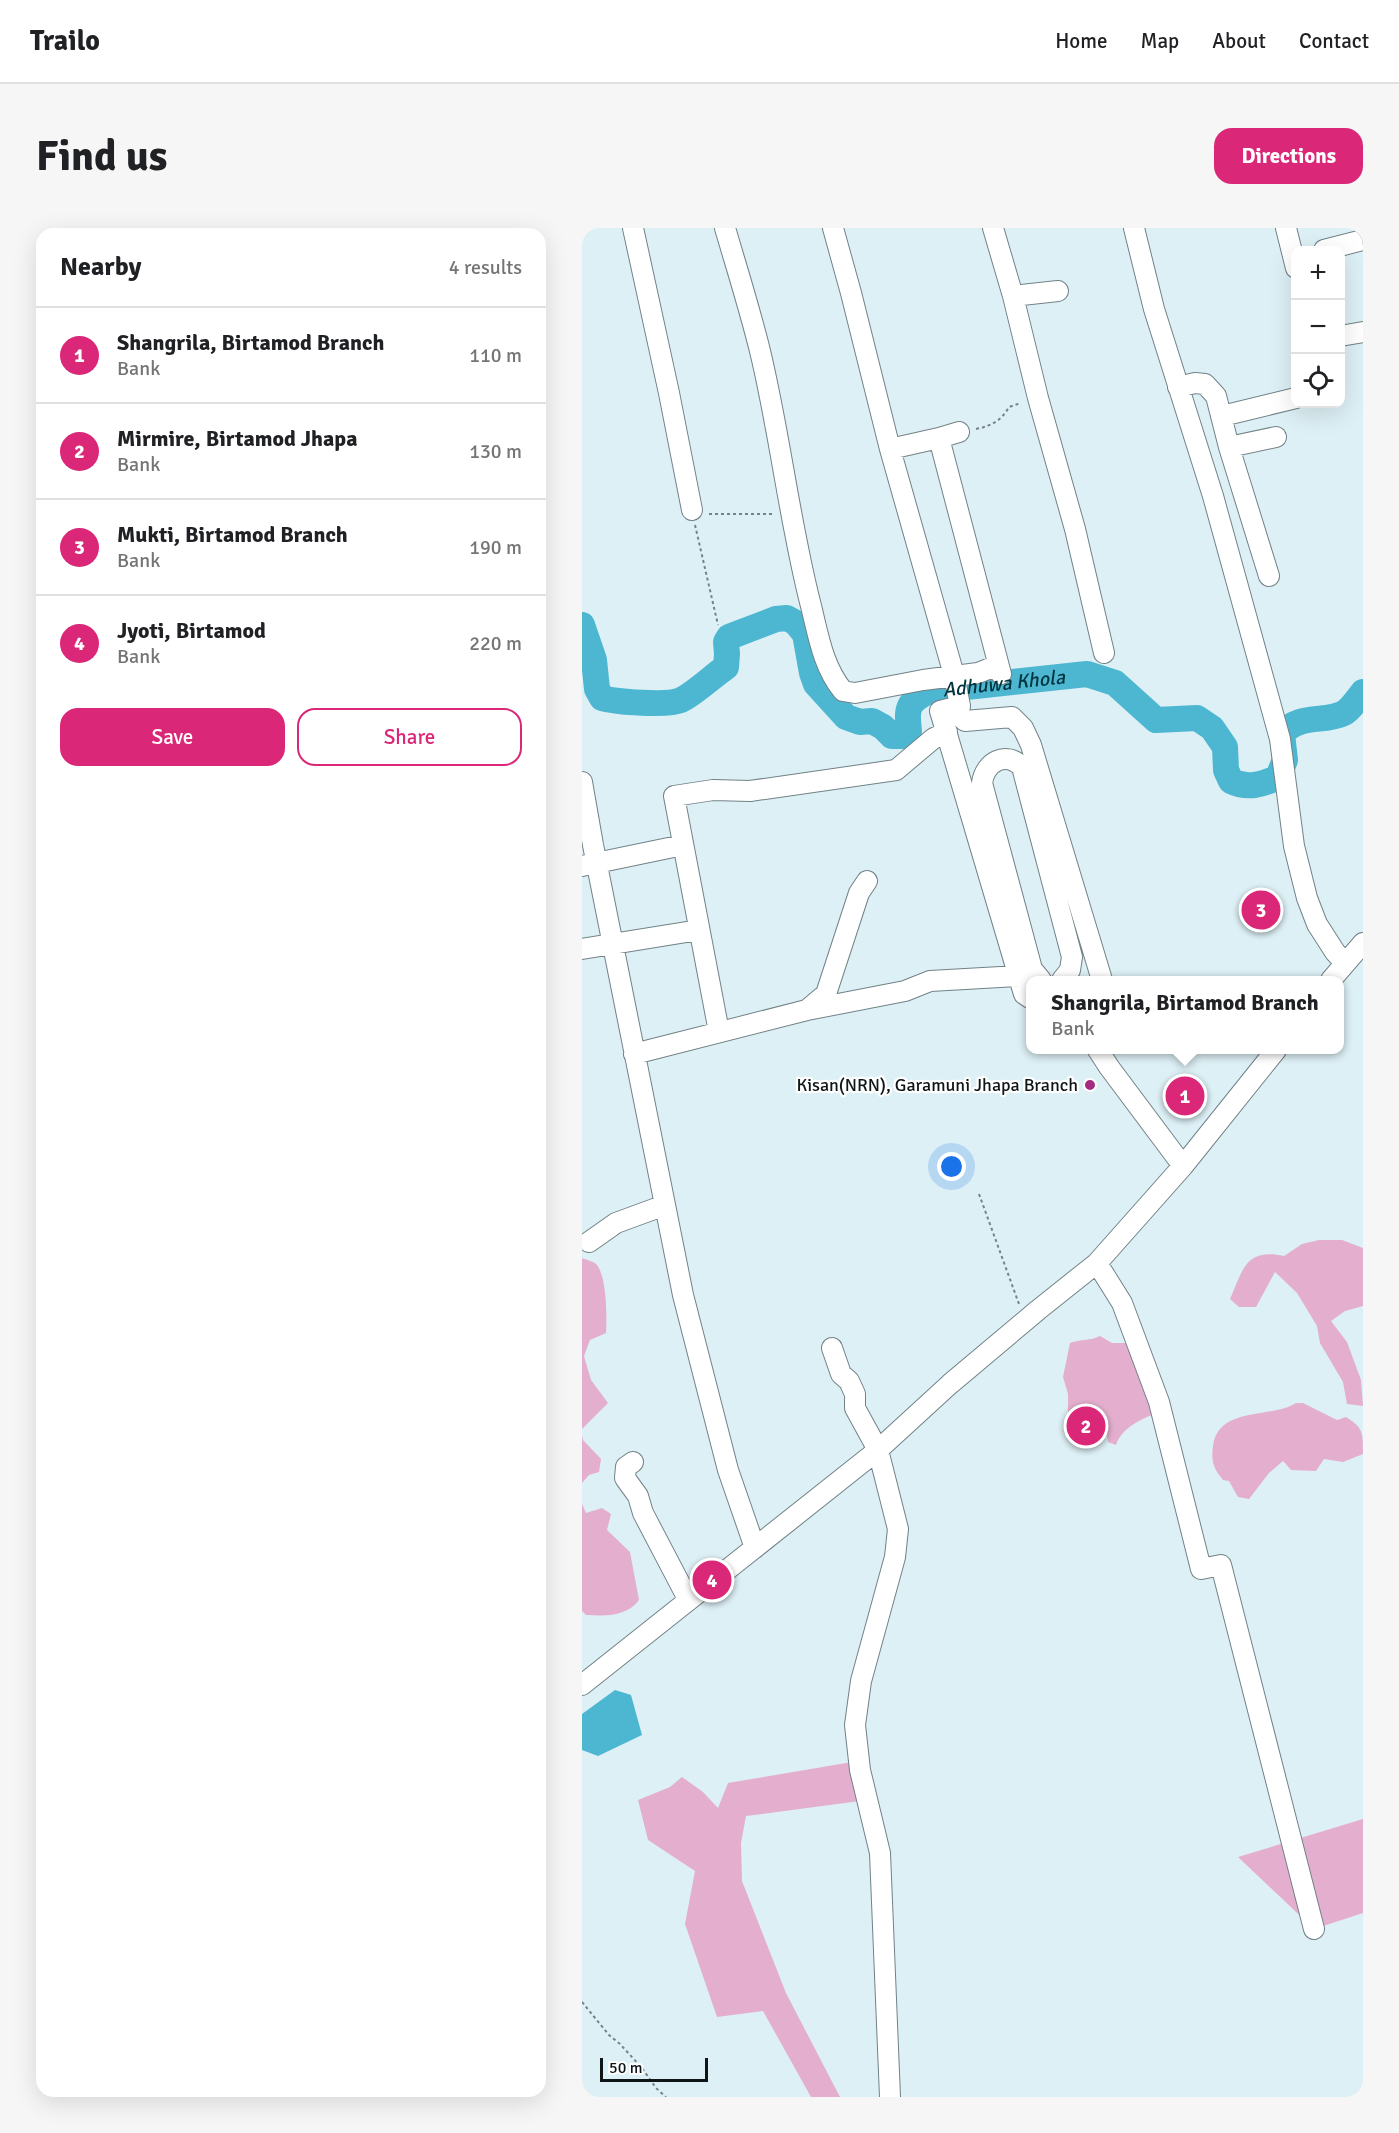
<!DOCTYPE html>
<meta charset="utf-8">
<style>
:root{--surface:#fff;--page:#f6f6f6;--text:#202124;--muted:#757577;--line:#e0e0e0;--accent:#db2777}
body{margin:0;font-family:Signika,sans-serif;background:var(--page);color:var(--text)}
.controls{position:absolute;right:18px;top:18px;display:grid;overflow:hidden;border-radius:12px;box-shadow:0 6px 24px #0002}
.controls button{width:54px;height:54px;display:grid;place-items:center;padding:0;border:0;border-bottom:2px solid var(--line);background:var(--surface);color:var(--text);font:30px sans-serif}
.scale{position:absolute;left:18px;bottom:15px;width:108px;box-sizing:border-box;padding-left:6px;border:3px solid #0f1618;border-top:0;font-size:16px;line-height:21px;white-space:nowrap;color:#0f1618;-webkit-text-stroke:4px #fff;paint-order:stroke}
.you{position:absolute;left:370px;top:939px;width:21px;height:21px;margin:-15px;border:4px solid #fff;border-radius:50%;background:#1a73e8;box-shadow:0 0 0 9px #1a73e833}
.badge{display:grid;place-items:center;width:39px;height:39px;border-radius:50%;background:var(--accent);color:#fff;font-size:20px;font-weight:700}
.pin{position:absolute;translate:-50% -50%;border:3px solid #fff;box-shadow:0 2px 6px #0006}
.popup{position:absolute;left:444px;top:748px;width:318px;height:78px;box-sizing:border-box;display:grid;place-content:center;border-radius:12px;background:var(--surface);filter:drop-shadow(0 2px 4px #0005);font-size:20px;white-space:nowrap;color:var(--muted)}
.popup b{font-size:22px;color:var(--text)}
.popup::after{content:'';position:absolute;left:50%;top:100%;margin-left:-12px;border:12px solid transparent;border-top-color:var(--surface)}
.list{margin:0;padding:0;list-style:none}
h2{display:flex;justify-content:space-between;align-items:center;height:78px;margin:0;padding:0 24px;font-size:26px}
h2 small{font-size:20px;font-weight:400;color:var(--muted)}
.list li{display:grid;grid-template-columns:39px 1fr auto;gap:18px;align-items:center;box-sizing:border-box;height:96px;padding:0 24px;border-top:2px solid var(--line)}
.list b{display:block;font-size:22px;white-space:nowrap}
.list p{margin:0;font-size:20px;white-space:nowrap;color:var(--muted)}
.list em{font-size:20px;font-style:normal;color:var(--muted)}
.actions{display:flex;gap:12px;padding:18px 24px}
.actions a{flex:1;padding:14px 0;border:2px solid var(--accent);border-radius:18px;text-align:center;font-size:21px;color:var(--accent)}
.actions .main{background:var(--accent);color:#fff}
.icon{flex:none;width:33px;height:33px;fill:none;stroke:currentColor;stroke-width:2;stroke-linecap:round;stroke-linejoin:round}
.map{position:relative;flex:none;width:781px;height:1869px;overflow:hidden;border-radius:18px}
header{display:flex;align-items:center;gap:36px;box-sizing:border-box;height:84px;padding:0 30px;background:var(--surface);border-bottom:2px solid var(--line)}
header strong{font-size:28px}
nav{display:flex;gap:33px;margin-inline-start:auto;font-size:21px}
.intro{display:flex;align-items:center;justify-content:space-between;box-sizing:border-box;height:144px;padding:0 36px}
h1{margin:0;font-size:42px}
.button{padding:15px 27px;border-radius:18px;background:var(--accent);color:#fff;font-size:21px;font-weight:700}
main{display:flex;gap:36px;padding:0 36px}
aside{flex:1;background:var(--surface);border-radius:18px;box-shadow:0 6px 24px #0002}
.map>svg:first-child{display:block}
</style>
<header>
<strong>Trailo</strong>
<nav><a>Home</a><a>Map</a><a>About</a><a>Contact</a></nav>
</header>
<div class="intro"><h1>Find us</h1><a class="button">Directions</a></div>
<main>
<aside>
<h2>Nearby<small>4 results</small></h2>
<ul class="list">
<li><span class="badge">1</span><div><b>Shangrila, Birtamod Branch</b><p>Bank</p></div><em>110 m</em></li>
<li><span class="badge">2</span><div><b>Mirmire, Birtamod Jhapa</b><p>Bank</p></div><em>130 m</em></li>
<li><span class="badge">3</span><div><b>Mukti, Birtamod Branch</b><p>Bank</p></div><em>190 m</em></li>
<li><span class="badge">4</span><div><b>Jyoti, Birtamod</b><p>Bank</p></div><em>220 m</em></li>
</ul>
<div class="actions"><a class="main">Save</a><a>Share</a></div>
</aside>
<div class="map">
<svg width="781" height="1869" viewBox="0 0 781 1869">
<rect width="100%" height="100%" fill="#ddf0f5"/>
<path fill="#e4afce" d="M737,1012H760L781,1020V1078L763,1083L749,1093L765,1114L779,1152L781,1178L765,1176L761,1154L738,1115L735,1098L715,1065L693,1044L674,1079H657L648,1071C661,1042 663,1020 702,1028L720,1016Z
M0,1030C4,1032 11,1033 14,1036C25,1047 25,1090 24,1105L8,1112L2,1128L9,1152L26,1175L0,1201Z
M518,1108L530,1115H547L572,1186C557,1192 539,1201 534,1217L526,1214L525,1208L497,1203L486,1184V1166L481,1149L488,1115C499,1111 508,1113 518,1108Z
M714,1175H721L755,1192L764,1189C781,1200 781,1203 781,1226L761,1234L742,1231L734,1243L709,1242L701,1233L687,1245L667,1271L656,1269L647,1253L641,1252C631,1240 629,1233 631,1218C636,1178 689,1191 714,1175Z
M0,1207L1,1212L19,1231L17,1244L7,1247L0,1255Z
M0,1276L4,1285L20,1280L29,1286L25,1302L48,1324L57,1372C44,1389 24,1388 4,1387L0,1383Z
M270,1534L278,1573L164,1588L159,1615L160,1653L204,1765L258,1869H229L181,1783L135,1789L103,1696L113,1643L66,1612L56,1572L88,1559L100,1549L121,1564L136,1580L146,1555Z
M781,1591V1685L732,1701L656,1629Z"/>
<path fill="#4db7d2" d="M33,1462L49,1467L60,1507L16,1528L0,1522V1486Z"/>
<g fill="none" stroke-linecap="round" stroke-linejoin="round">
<path stroke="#4db7d2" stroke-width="26" id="s1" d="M0,397L12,432L15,461L20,470C34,474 86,478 99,472C112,466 131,448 144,439L145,426L144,414L147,409L194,391L205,390L214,395L223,406L230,445L234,456L264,489L278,494L290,493L301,499L310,508H322L327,503C324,479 326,474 347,463L505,446L533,455L574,492L615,490L630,500L643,519L644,542L649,553C665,561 680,557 696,549L703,532L700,506C717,485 743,495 762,485C769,481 776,470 781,464"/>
<defs>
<path id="minor" d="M51,0L87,165L110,282
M143,0C155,41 168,82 178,123C198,206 207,291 228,374C236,405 240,437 261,463L273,465L341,452L396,445L416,437
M251,0L269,65L308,221L372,447L378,478L358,483L442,766L448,770
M411,0L431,68L456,170L493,301L522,425
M552,0L572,81L631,268L698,511L712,618L725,670L735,696L753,724L763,735
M704,0L714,40
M742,22L781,12
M431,68L476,63
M758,108L781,104
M596,159L613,155L623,156L634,168L647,219L687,348
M640,188L714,170
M357,210L377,204
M647,219L694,209
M308,221L357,210L419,446
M378,478L376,487L383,493L430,489L441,500L449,517L520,752
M0,554L11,617L101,1067L146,1242L173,1320
M0,638L101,617
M0,721L117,702
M459,752L450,741L400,555C403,534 424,522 440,539L490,729L488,742L480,752
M749,752L781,715
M225,782L244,766L277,665L285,653
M137,804L92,568L131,562L168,563L314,542L352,510L365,504
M516,822L527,839L601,938
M52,826L225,782L323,763L348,753L437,748
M7,1014L34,995L83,977
M515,1035L540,1075L577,1174L619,1341L639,1337L732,1701
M250,1120L259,1146L267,1153L273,1166V1180L296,1222L316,1301L313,1329L279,1453L273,1497L278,1542L298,1625L308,1869
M51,1234L44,1239L43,1250L56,1268L61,1285L106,1371
M0,1457L296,1222L368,1156L456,1082L515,1035L601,938L694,822"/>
</defs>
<use href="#minor" stroke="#718287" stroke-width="22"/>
<path stroke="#768386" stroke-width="2" stroke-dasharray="3 3" stroke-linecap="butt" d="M394,201C409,198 419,193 427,179L439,175
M127,286H193
M113,297L136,397
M397,966L437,1076
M0,1774L27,1807L38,1816L60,1840L74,1860L84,1869"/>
<use href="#minor" stroke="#fff" stroke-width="20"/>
</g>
<circle fill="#a52b80" stroke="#fff" stroke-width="2" cx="508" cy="857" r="6"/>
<g text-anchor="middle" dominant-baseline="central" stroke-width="4.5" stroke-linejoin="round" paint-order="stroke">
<g font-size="18" fill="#0f1618" stroke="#fff" text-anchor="end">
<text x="496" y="857">Kisan(NRN), Garamuni Jhapa Branch</text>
</g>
<g font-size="20" font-style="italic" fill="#00343f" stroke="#fff">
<text stroke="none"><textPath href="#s1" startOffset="621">Adhuwa Khola</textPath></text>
</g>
</g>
</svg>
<div class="controls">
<button>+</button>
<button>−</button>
<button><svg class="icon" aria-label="locate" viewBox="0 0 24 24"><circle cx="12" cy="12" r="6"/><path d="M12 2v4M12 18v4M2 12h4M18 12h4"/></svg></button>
</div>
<div class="scale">50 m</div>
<div class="you"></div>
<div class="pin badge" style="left:603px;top:868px">1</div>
<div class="popup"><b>Shangrila, Birtamod Branch</b>Bank</div>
<div class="pin badge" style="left:504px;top:1198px">2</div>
<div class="pin badge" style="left:679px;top:682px">3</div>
<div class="pin badge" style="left:130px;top:1352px">4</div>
</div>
</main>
